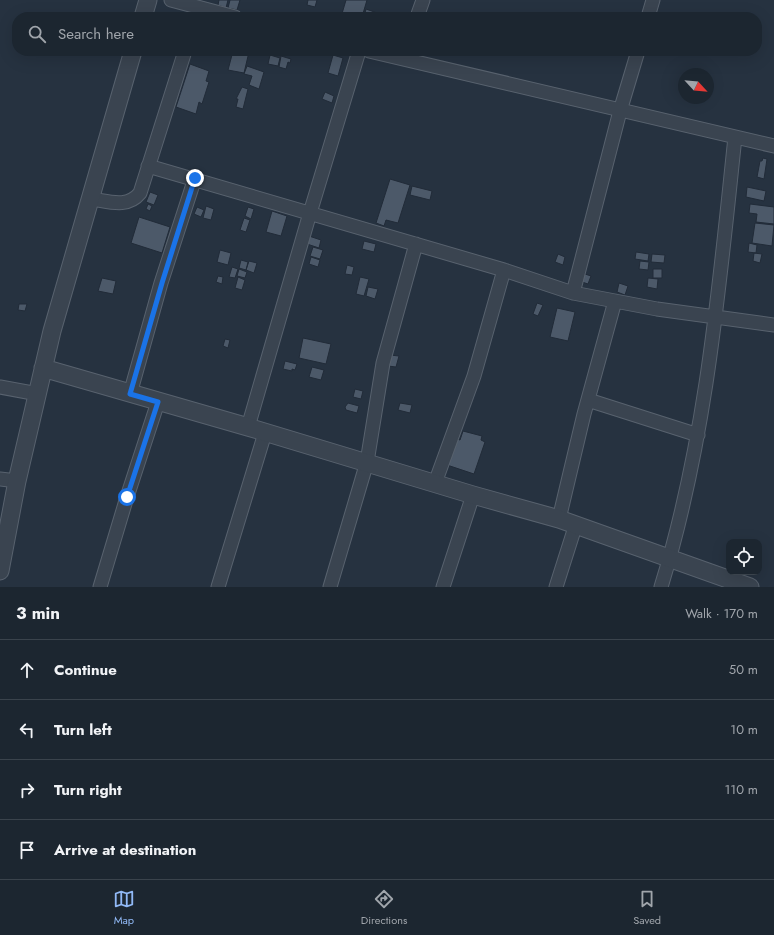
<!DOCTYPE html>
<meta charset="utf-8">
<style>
:root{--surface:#1c2630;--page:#29323c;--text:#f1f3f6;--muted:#a0a5ab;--line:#3a434c;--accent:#91b9f6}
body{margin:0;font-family:Jost,sans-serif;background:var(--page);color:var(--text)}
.controls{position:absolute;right:12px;bottom:12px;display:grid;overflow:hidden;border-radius:8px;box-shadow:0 4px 16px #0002}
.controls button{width:36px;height:36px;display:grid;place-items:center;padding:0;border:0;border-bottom:1px solid var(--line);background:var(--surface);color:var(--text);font:20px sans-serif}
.compass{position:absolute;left:678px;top:68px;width:36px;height:36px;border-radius:50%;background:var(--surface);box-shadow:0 4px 16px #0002;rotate:116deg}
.stop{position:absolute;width:12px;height:12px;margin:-9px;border:3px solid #1a73e8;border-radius:50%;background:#fff}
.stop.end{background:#1a73e8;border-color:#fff;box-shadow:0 1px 4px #0008}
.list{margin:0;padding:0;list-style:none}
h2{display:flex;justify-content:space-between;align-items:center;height:52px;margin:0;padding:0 16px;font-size:17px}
h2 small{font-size:13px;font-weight:400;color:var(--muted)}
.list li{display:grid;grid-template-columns:26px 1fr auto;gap:12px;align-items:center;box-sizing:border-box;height:60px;padding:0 16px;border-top:1px solid var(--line)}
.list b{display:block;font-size:15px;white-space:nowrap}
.list em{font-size:13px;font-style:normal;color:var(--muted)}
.icon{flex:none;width:22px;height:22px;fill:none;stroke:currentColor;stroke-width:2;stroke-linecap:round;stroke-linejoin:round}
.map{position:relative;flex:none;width:774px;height:587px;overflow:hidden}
.search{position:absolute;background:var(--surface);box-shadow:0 4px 16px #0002;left:12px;right:12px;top:12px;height:44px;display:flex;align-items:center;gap:10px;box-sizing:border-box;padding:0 14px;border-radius:16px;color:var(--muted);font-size:15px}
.sheet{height:292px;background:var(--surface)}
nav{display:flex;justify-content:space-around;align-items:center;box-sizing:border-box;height:56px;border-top:1px solid var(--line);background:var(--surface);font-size:11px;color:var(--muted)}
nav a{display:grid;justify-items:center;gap:2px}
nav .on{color:var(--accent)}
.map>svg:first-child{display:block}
</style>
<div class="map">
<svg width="774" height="587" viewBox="0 0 774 587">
<rect width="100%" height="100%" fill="#263240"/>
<path fill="#4c5969" stroke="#212b38" d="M219,0H228L226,8L218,5Z
M230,0H240L237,10L228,8Z
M308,0H317L315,7L307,5Z
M346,0H367L362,17H341Z
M366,9L380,14V17H364Z
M233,51L249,52L244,73L228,70Z
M270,55L280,58L278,66L268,64Z
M333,55L343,58L338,76L328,73Z
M281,56L291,59L290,63L288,62L286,69L279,67Z
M190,64L209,71L206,81L209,82L202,104L199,102L196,114L176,107Z
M247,66L264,72L259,89L249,85L252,76L244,74Z
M242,87L248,89L243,109L236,107L238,99H236Z
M325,92L334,96L332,103L322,99Z
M763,158L767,159L764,179L757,177L760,161H762Z
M390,179L410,185L398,223L386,220L384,226L376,223Z
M412,186L432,191L430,200L410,195Z
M747,187L766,191L764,201L746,197Z
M150,192L158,195L154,205L146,202Z
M148,204L152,206L150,211L146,209Z
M750,204L774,207V224L756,222L757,214L749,213Z
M206,206L214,209L211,220L203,218Z
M197,207L204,210L201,217L194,214Z
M248,207L254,209L251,219L245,216Z
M272,211L287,216L281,236L266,232Z
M139,217L170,227L162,253L131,243Z
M244,218L250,220L246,232L240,230Z
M755,223L774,225L772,246L752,243Z
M309,236L321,240L319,248L307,244Z
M364,241L376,244L374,252L362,249Z
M749,243L757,245L756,253L748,252Z
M313,247L323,250L320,259L310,256Z
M220,250L231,253L228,265L217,262Z
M636,252L649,254L648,261L635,259Z
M754,253L762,254L760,263L753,261Z
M558,254L565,257L563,265L555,262Z
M652,254L665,255L664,263L651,262Z
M311,257L320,260L318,267L309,264Z
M241,260L248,262L246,270L239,268Z
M249,261L257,263L254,273L246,270Z
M640,261L649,262L648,270L639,269Z
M347,265L354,267L352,275L345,274Z
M232,267L238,269L235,278L229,277Z
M239,269L247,272L245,278L237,276Z
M653,269H662V278H653Z
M582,273L591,276L588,284L579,281Z
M218,276L223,277L222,284L216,282Z
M238,277L245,280L242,290L235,288Z
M360,277L369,279L364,296L356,294Z
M102,278L116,281L113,294L98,291Z
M648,278L658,279L657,289L647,287Z
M619,283L628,286L625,295L617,292Z
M368,287L378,289L375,299L366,296Z
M537,303L543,305L538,316L533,314Z
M19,304H27L25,311L18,310Z
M557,308L575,312L568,341L550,337Z
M303,338L331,344L326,364L299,358Z
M225,339L230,340L228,348L223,346Z
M390,355L399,356L396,367L388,366Z
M285,361L297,364L295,370L292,369V371L283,369Z
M312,367L324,370L321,380L309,377Z
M355,389L363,391L361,399L353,397Z
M348,403L359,406L357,413L346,410L345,407Z
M400,403L412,405L410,413L398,410Z
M463,431L482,436L481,440L485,442L474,474L444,464L457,439L460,440Z"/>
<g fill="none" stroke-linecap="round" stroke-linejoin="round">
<defs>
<path id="minor" d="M171,0L235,17
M417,17L423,0
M648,17L653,0
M369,51L774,146
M148,166L504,270L573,293L657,309L774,325
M91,199C108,201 127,209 140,193L185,51
M573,293L620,111L638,51
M0,387L38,394
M130,394L161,283L195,178
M588,400L698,435
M248,427L310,213L359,51
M0,479L17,481
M435,483L474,376L504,270
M559,519L584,414L615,301
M100,587L127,497L158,402
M218,587L265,433
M330,587L367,462L383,363L416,244
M443,587L473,495
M556,587L576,524
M661,587C706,441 719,288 735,137"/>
<path id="tertiary" d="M143,17L148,0
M43,368L248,427L473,495L559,519L750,587
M0,571L17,481L52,331L133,51"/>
</defs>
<use href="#minor" stroke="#58626e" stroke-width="15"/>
<use href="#tertiary" stroke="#58626e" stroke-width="19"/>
<use href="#minor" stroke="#3a4450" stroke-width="13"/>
<use href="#tertiary" stroke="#3a4450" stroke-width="17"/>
</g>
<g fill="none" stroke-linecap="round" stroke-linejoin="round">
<path stroke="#1a73e8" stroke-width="5" d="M127,497L158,402L130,394L162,283L195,178"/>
</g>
</svg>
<div class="controls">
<button><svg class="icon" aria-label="locate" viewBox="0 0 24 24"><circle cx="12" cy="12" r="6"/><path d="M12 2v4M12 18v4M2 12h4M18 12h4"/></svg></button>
</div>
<svg class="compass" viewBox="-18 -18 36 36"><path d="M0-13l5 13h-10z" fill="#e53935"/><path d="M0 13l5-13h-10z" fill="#a0a5ab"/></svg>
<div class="stop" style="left:127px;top:497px"></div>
<div class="stop end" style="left:195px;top:178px"></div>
<div class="search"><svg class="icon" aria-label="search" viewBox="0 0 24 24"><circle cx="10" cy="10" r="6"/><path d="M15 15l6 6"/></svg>Search here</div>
</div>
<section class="sheet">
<h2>3 min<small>Walk · 170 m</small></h2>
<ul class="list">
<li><svg class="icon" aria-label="ahead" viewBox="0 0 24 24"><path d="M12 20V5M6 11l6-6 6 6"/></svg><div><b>Continue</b></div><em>50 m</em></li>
<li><svg class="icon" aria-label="left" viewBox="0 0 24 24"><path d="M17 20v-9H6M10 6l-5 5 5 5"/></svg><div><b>Turn left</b></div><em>10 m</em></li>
<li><svg class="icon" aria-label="right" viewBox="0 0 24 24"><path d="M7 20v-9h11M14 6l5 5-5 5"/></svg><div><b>Turn right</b></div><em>110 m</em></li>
<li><svg class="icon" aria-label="arrive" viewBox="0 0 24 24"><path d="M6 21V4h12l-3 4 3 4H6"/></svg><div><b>Arrive at destination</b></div></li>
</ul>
</section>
<nav>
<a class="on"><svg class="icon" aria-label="map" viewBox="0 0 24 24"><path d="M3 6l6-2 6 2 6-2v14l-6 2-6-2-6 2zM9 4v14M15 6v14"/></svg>Map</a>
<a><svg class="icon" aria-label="directions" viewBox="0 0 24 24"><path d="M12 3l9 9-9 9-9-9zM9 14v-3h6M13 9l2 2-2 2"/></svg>Directions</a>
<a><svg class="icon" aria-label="saved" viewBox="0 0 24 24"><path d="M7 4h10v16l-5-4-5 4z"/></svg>Saved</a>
</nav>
